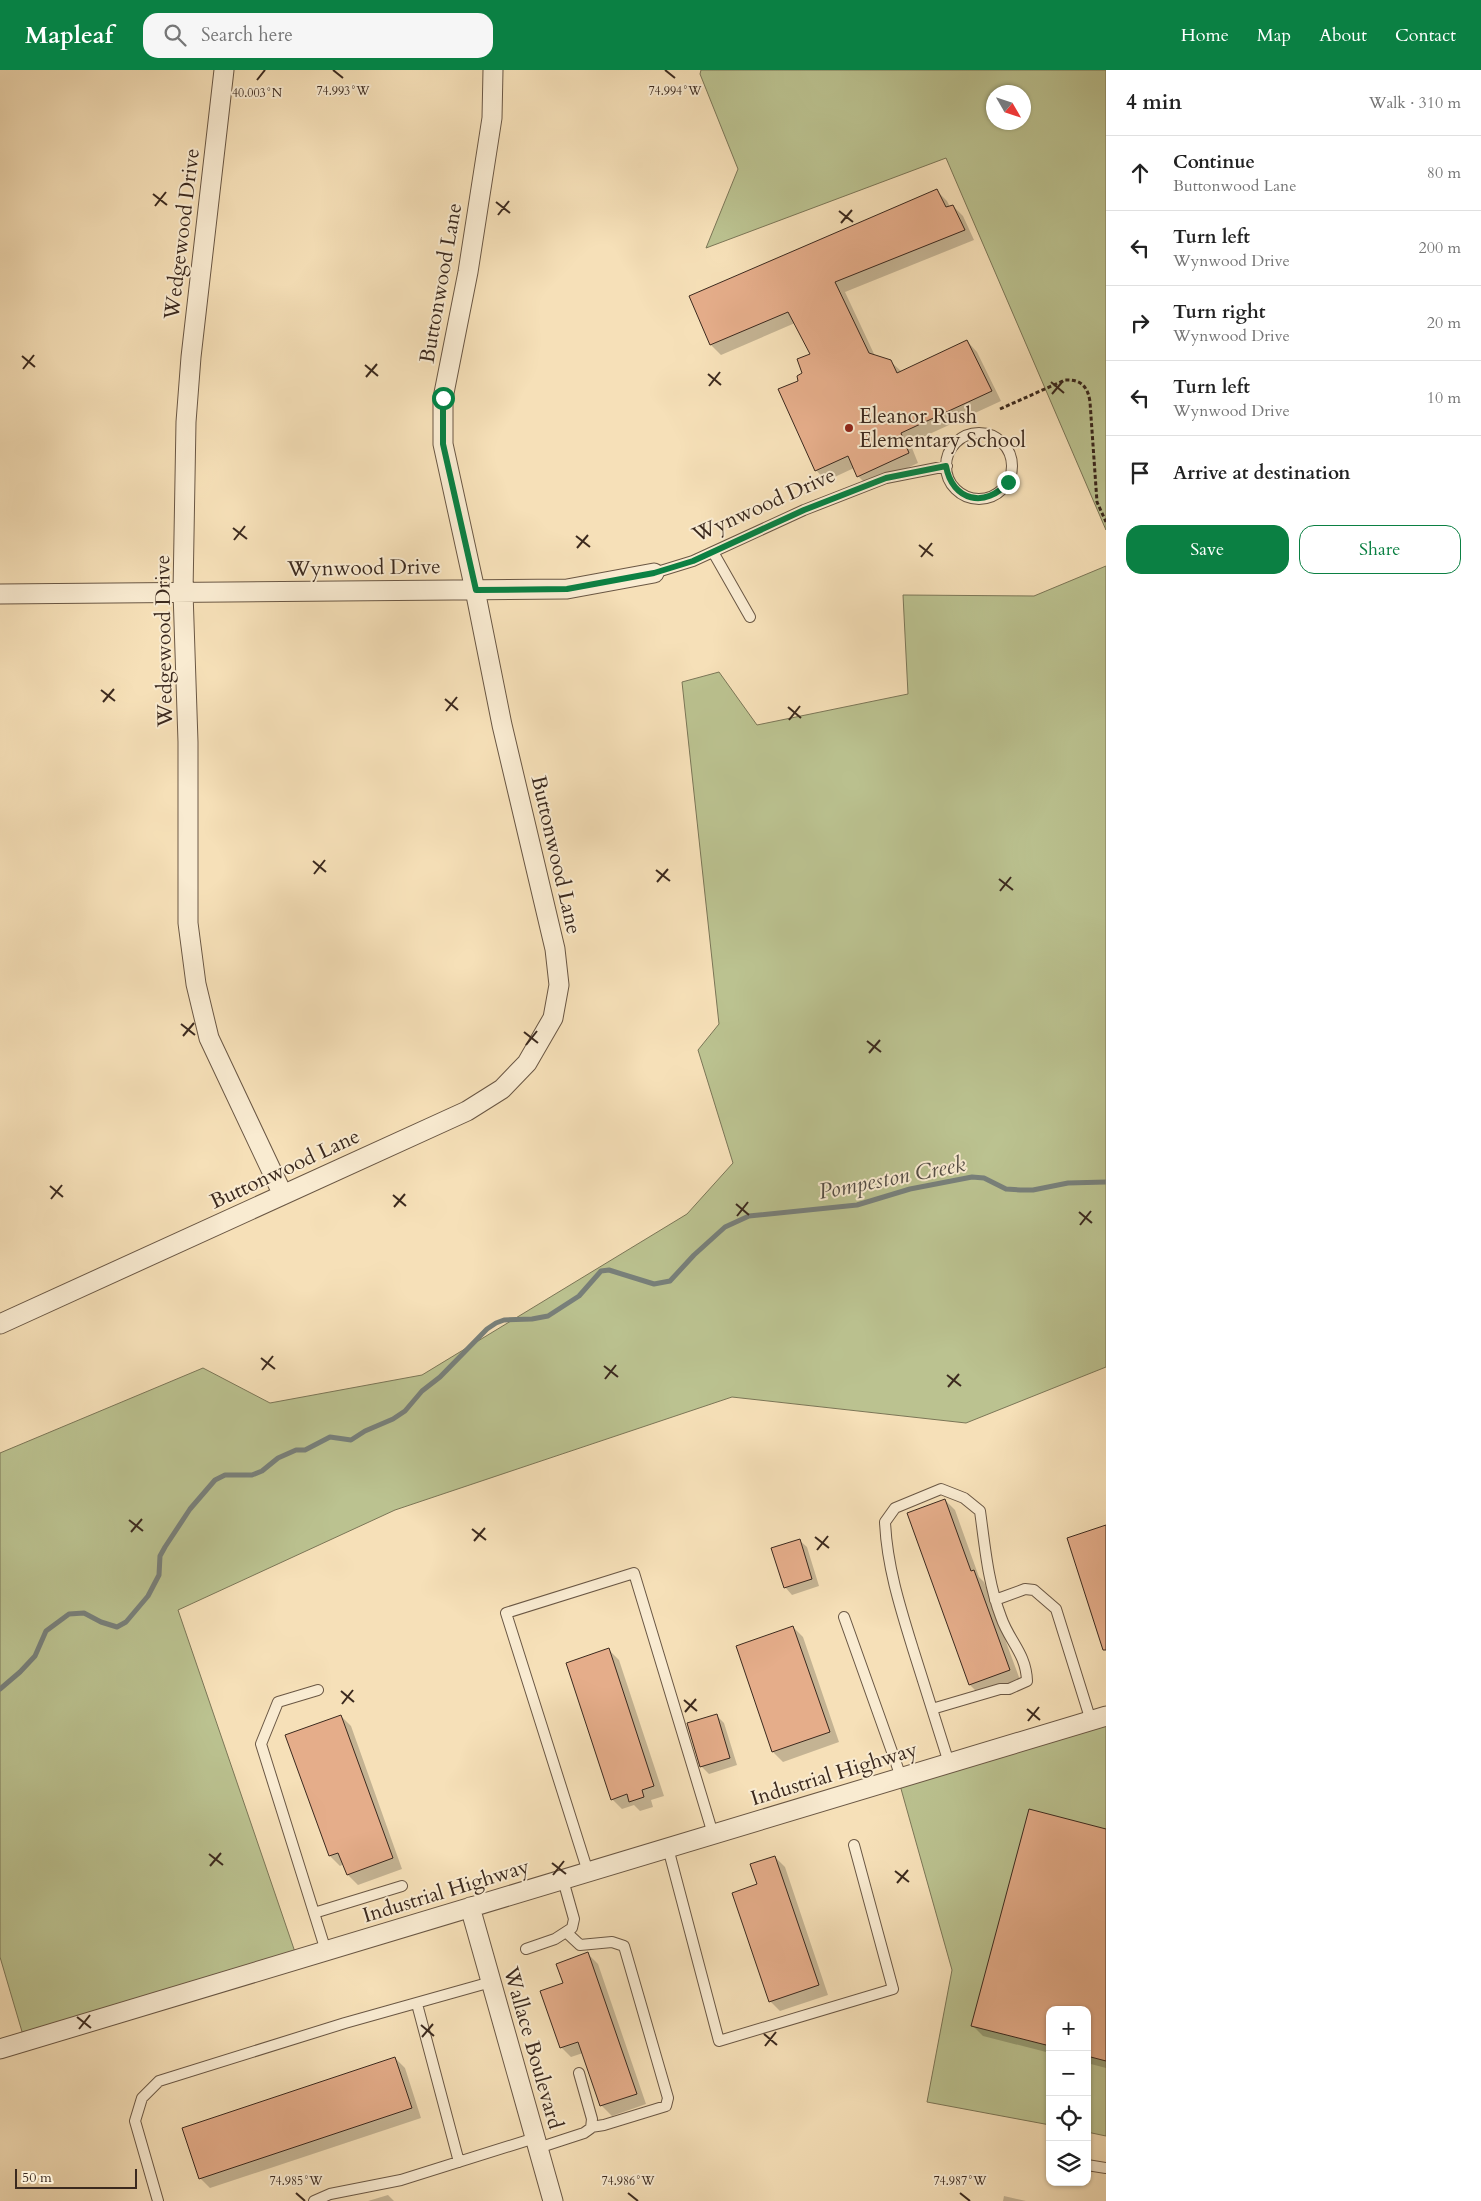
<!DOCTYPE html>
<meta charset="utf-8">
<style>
:root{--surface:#fff;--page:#f6f6f6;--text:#222;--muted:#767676;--line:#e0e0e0;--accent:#0b8043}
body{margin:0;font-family:Cardo,serif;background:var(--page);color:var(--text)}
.controls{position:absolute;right:15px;bottom:15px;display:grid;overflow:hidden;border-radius:10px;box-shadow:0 1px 4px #0004}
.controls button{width:45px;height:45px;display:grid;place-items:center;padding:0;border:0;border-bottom:1px solid var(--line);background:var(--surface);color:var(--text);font:25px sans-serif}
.compass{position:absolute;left:986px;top:15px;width:45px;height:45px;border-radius:50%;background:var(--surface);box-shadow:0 1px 4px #0004;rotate:129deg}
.scale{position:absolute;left:15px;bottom:12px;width:122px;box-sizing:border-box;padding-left:5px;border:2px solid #3b291e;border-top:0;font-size:14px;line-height:18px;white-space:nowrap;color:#3b291e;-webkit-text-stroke:4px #f9ebd1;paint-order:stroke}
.stop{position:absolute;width:15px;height:15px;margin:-11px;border:4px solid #0b8043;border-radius:50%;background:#fff}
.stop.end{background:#0b8043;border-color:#fff;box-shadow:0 1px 5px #0008}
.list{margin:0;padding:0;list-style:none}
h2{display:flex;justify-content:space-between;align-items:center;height:65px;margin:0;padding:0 20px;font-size:21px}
h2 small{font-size:16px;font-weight:400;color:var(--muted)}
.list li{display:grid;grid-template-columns:32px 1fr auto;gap:15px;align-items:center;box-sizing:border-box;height:75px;padding:0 20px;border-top:1px solid var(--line)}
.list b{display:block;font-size:19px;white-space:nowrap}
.list p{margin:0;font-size:16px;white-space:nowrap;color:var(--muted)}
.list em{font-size:16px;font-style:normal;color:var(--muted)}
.actions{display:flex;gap:10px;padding:15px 20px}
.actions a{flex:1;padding:11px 0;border:1px solid var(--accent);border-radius:15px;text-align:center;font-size:18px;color:var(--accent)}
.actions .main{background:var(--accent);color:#fff}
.icon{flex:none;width:28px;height:28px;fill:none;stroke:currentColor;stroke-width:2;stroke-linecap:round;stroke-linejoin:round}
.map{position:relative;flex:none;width:1106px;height:2131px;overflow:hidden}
header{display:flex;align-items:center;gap:30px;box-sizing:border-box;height:70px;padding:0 25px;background:var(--accent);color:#fff}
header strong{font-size:24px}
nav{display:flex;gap:28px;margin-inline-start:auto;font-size:18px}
.search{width:350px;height:45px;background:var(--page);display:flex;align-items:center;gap:12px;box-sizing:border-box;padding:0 18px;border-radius:15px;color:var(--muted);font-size:19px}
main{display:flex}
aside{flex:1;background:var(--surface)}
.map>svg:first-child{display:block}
</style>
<header>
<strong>Mapleaf</strong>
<div class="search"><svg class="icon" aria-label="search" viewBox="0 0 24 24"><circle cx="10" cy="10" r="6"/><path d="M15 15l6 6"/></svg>Search here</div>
<nav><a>Home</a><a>Map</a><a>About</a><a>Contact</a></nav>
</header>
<main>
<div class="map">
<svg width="1106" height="2131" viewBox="0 0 1106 2131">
<rect width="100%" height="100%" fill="#f6e0b8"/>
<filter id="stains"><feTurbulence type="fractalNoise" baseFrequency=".004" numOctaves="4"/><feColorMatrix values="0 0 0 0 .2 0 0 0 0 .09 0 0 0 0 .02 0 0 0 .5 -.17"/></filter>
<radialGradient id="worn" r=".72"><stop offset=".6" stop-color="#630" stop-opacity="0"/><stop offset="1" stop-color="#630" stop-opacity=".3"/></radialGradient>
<path fill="#bbc290" stroke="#7b7657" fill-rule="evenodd" d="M701,0H1106V460L946,88L706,178L738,99L700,4ZM994,22H1024V52H994Z
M1106,496V1297L966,1353L732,1327L395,1440L178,1540L296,1885L23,1965L0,1887V1383L203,1298L270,1333L422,1305L687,1144L733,1093L698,980L719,954L682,612L719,602L757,655L908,624L903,525L1034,526Z
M1106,1637V2066L1087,2062V1940H1050V2055L927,2032L952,1900L896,1701Z"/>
<path fill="#0003" d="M937,121L947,131L950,137L953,136L963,146L974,170L845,222L875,286L890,291L902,302L967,271L977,282L1001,331L910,373L918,393L868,416L858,406L854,398L826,411L816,400L800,311L812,285L795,253L721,285L711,275Z
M945,1430L955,1440L979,1507L984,1512L1020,1610L980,1625L970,1615L908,1444Z
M799,1470L807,1477L819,1516L792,1525L785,1517Z
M793,1557L803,1567L839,1672L783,1692L773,1682Z
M609,1580L619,1590L664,1726L651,1730L653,1737L640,1741L634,1735L622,1739L612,1729Z
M716,1645L724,1653L737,1695L709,1704L701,1696Z
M341,1646L351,1656L402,1799L358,1815L348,1805L344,1794L340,1796L330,1786L286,1666Z
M1106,1760V1998L1087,1993V1940H1050V1983L983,1966L973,1956Z
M775,1787L785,1797L828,1925L780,1941L770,1931L758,1815Z
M588,1884L598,1894L646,2034L612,2046L602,2036L583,1983L571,1987L561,1977L564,1914Z
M395,1988L405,1998L421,2048L210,2118L200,2108Z
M388,2125L394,2131H368Z
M1004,2126L1026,2131H1003Z"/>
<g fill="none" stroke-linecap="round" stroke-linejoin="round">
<path stroke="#78807b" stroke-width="5" d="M0,1619L20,1602L35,1586L46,1561L69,1544L84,1543L101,1552L117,1557L126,1552L148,1526L159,1505L160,1486L165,1477L190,1439L215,1410L225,1405H252L262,1401L278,1388L296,1380H305L330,1367L351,1370L365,1361L393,1349L405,1341L422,1321L440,1307L487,1259L496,1253L504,1250L532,1249L548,1246L579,1226L601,1201L609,1200L654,1214L670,1211L694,1185L725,1157L749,1146L857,1135L910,1119L972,1107L984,1108L1006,1119L1020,1120H1033L1068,1113L1106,1112"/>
</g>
<path fill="#e5ad8a" stroke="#3b291e" d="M937,119L946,137L953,135L965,160L835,212L869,283L891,290L897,303L967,270L992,321L901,363L909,383L857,407L848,386L815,401L778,319L798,311L797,306L802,303L797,289L810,284L788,242L710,275L689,226Z
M945,1429L971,1501L974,1500L1010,1600L969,1615L907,1443Z
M1106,1455V1580H1103L1067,1468Z
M800,1469L812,1509L784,1518L771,1478Z
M793,1556L830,1662L772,1682L736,1576Z
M609,1578L654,1716L642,1720L644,1727L629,1732L627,1724L611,1730L566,1593Z
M717,1644L730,1688L700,1697L687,1653Z
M341,1645L393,1788L347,1805L338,1783L329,1786L285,1665Z
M1029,1739L1106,1759V1991L1087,1986V1940H1050V1976L971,1956Z
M775,1786L819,1915L769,1932L732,1823L757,1814L750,1794Z
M588,1882L637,2024L600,2036L578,1972L560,1978L540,1921L563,1913L556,1894Z
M395,1987L412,2038L199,2109L182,2058Z"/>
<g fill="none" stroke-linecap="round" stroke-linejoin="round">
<defs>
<path id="lane" d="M946 396a33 33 0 1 1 66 0a33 33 0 1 1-66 0Z
M713,482L750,547
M654,503L693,491L804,440L886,408L947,396
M995,1530L1025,1519L1034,1520L1056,1539L1091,1651
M844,1547L901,1707
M318,1620L278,1632L261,1674L326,1881
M932,1639L1000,1619H1009L1027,1611C1026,1583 1009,1571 1001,1547C988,1513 985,1477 980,1441L964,1428L941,1419L895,1438L885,1452C887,1496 900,1537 913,1579C925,1617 937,1655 949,1693
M668,1778L719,1971L893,1919L854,1775
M588,1802L506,1543L634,1503L713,1764
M314,1843L402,1816
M566,1862L580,1875L612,1872L624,1876L668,2028L666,2036L604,2055L591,2057
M526,1879L555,1869L572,1858L574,1849L563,1810
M417,1934L459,2092
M538,2078L584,2063L591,2058L592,2049L579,2003
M1087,2095L1106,2098
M158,2131L135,2051L142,2028L159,2011L345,1953L491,1912
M314,2131L330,2124L401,2110L535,2068"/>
<path id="street" d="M224,0L191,287L186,352L183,522L188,672V853L196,914L209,968L283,1125
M0,524L567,519L654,503
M0,1254L467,1041L502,1019L527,993L553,948L559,915L555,879L502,655L475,520L443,374V328L468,202L492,48L493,0
M470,1837L553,2131
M0,1979L1106,1646"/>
</defs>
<use href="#lane" stroke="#6a5744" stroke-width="12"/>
<use href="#street" stroke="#6a5744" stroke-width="21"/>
<path stroke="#3b291e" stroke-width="3" stroke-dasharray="4 2.5" stroke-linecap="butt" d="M1000,339L1065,310C1081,309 1088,317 1090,332L1097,432L1106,452"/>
<use href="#lane" stroke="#f9ebd1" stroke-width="10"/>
<use href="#street" stroke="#f9ebd1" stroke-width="19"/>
</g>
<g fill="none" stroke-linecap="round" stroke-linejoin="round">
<path stroke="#0b8043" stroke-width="6" d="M443,328V374L476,520L567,519L654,503L693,491L804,440L886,408L946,396C952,431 986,439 1008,412"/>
</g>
<path fill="none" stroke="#3b291e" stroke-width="2" d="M333,0L343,8M665,0L675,8M257,10L265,0M153,124L167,135M496,132L510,143M155,136L166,122M839,141L853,152M498,145L509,131M841,153L852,140M22,286L35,297M365,295L378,306M23,299L34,285M708,304L721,315M366,307L377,294M1051,312L1064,323M709,316L720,302M1052,324L1063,311M233,458L247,469M576,466L590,477M234,470L245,456M919,475L933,486M577,478L588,465M921,487L932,473M101,620L115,631M445,629L458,640M103,632L114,619M788,637L801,648M446,641L457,627M789,650L800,636M313,791L326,802M656,800L670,811M314,804L325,790M999,809L1013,820M657,812L668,799M1000,821L1011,807M181,954L195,965M524,962L538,973M183,966L194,953M867,971L881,982M526,975L537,961M869,983L880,970M50,1116L63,1127M393,1125L406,1136M51,1129L62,1115M736,1134L749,1145M394,1137L405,1124M1079,1142L1092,1153M737,1146L748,1132M1080,1155L1091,1141M261,1288L275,1299M604,1296L618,1307M262,1300L273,1286M947,1305L961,1316M605,1309L616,1295M948,1317L959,1304M129,1450L143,1461M472,1459L486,1470M131,1462L142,1449M815,1467L829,1478M474,1471L485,1458M817,1480L828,1466M341,1621L354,1632M684,1630L697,1641M342,1634L353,1620M1027,1639L1040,1650M685,1642L696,1629M1028,1651L1039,1637M209,1784L223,1795M552,1793L566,1804M210,1796L221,1783M895,1801L909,1812M553,1805L564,1791M897,1813L908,1800M77,1947L91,1958M421,1955L434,1966M79,1959L90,1945M764,1964L777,1975M422,1967L433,1954M765,1976L776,1962M296,2123L305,2131M628,2123L638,2131M960,2123L970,2131"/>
<circle fill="#8f2418" stroke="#f9ebd1" stroke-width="2" cx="849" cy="358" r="5"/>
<g text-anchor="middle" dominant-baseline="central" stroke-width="4" stroke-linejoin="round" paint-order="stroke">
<g font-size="21" fill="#3b291e" stroke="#f9ebd1">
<text transform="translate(182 164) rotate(-83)">Wedgewood Drive</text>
<text transform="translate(441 213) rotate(-80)">Buttonwood Lane</text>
<text transform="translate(764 435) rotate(-24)">Wynwood Drive</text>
<text transform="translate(364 498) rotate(-1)">Wynwood Drive</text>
<text transform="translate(164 571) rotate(-91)">Wedgewood Drive</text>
<text transform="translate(556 785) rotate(77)">Buttonwood Lane</text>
<text transform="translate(285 1099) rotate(-25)">Buttonwood Lane</text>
<text transform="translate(834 1704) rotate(-17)">Industrial Highway</text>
<text transform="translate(446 1821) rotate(-17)">Industrial Highway</text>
<text transform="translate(533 1978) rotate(74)">Wallace Boulevard</text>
</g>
<g font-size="21" fill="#3b291e" stroke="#f9ebd1" text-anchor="start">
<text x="859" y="346">Eleanor Rush<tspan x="859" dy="24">Elementary School</tspan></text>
</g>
<g font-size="22" font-style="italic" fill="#544d45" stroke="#f9ebd1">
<text transform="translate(892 1108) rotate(-11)">Pompeston Creek</text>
</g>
</g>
<g font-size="12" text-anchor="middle" fill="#3b291e" stroke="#f9ebd1" stroke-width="4" stroke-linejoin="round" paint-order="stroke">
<text x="343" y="25">74.993°W</text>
<text x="675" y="25">74.994°W</text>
<text x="257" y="27">40.003°N</text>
<text x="296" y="2115">74.985°W</text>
<text x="628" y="2115">74.986°W</text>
<text x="960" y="2115">74.987°W</text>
</g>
<rect width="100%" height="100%" filter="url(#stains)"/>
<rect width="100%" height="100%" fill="url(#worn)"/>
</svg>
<div class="controls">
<button>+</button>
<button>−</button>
<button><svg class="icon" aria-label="locate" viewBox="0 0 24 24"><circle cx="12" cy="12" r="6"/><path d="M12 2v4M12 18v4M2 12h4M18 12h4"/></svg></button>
<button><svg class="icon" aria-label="layers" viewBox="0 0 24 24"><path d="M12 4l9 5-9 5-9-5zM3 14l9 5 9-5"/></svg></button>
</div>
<svg class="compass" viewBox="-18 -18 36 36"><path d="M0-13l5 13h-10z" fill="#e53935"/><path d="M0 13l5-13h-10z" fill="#767676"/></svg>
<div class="scale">50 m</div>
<div class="stop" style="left:443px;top:328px"></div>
<div class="stop end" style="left:1008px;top:412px"></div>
</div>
<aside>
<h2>4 min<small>Walk · 310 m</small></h2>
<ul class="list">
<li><svg class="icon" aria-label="ahead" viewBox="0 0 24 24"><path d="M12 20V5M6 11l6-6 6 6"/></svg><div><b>Continue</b><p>Buttonwood Lane</p></div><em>80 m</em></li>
<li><svg class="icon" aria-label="left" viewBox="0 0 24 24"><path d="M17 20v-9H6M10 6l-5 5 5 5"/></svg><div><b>Turn left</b><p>Wynwood Drive</p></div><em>200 m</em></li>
<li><svg class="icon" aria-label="right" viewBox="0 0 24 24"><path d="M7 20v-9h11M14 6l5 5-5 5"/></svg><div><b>Turn right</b><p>Wynwood Drive</p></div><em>20 m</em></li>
<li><svg class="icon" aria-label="left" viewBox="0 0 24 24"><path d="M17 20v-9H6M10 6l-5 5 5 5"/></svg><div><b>Turn left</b><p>Wynwood Drive</p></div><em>10 m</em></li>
<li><svg class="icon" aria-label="arrive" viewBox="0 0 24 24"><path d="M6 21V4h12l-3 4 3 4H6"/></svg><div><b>Arrive at destination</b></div></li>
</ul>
<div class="actions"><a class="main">Save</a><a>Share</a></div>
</aside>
</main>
